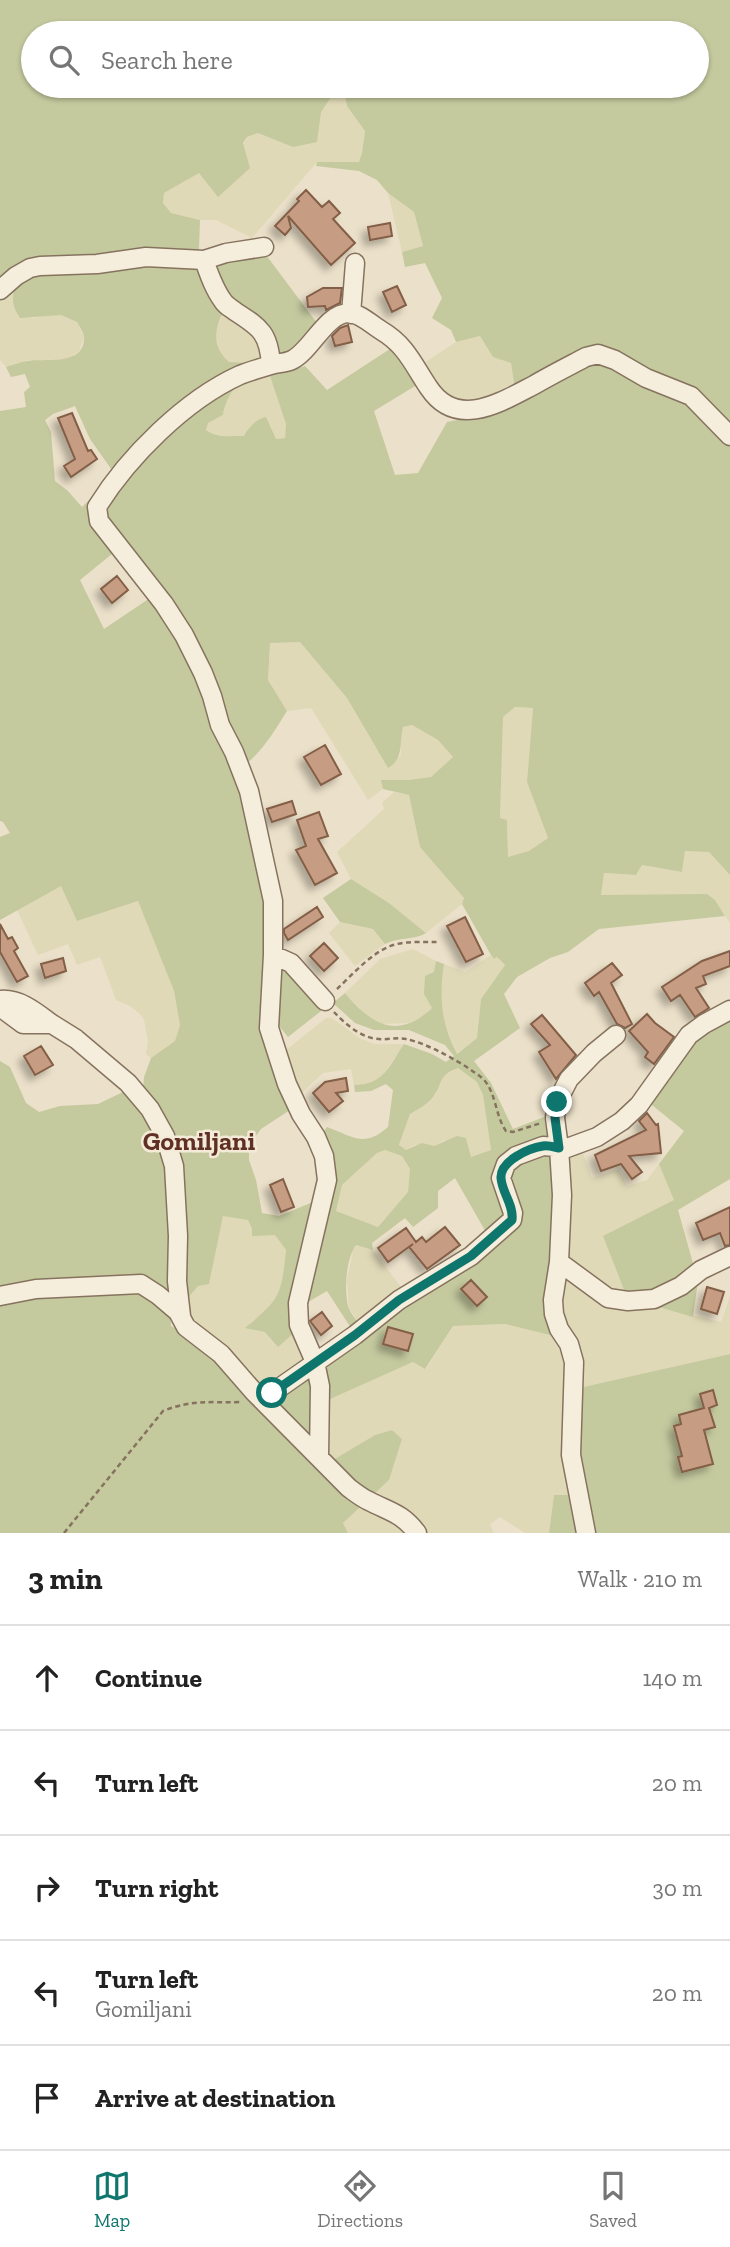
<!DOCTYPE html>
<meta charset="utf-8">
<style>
:root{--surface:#fff;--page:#f2f2f2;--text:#222;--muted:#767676;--line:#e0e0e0;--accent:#0f766e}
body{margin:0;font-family:"Zilla Slab",serif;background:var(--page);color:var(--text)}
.stop{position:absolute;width:21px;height:21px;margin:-16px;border:5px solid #0f766e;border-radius:50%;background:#fff}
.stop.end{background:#0f766e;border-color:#fff;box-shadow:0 2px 7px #0008}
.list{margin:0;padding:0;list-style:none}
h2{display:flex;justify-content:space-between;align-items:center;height:91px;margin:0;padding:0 28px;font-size:30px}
h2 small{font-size:23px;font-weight:400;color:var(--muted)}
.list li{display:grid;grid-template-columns:46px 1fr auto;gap:21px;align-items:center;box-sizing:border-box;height:105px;padding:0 28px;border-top:2px solid var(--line)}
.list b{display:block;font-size:26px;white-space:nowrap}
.list p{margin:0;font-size:23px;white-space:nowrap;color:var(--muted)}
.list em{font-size:23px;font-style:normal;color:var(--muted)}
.icon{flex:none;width:38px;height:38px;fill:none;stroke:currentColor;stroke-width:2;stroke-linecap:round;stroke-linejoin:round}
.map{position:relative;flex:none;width:730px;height:1533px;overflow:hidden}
.search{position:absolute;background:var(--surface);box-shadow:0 2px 5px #0004;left:21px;right:21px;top:21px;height:77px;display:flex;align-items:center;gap:18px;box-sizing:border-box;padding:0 24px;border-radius:38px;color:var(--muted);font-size:26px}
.sheet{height:616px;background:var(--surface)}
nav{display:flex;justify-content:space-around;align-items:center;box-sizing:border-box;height:98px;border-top:2px solid var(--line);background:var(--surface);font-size:19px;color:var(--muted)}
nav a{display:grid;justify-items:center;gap:4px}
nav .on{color:var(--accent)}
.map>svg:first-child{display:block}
</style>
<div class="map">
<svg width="730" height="1533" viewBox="0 0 730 1533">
<defs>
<filter id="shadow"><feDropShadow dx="-5.5" dy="5.5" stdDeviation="3.5" flood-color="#0004"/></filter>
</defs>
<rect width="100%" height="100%" fill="#ebe0c9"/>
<path fill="#e0d9b7" d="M345,96L347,106L365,131L362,153L359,162H317L252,238L216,220H200L171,213L163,203L164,193L199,173L219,196L247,137L258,133L293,147L331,97Z
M388,193L414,212L423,246L402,252Z
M15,289L32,318L48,315H61L77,322L84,337L79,351L70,358L49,361L29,360L6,367L0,360V295Z
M223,312L256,333L266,357L248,363L236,364L229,362L220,355L215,335Z
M480,336L493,357L511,363L514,383L502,412L459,421L424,363L456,342Z
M259,376H270L286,424L285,438L276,439L224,436L209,433L206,430L208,423L223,415L228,395L239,383Z
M300,642L347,698L388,768L401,755L400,739L403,727L412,725L438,740L453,757L431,777L408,780H382L383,789L368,800L311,708L287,711L268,680L270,643Z
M515,707L533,708L527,782L548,838L529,851L508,857L507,820L500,818L503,717Z
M394,792L409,795L420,847L464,898L462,904L426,933L389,903L351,879L337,852L384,809L382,803Z
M685,851L709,852L730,875V923L715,900L601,895L603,873L636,875L642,865L682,872Z
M61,885L77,921L138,901L174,991L180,1025L175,1041L151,1058L146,1054L148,1041L144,1020L140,1014L130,1006L116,1000L100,957L77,965L68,944L38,955L17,910Z
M340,922L373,929L385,944L355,966L329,933Z
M413,949L436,961L432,1008L422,1017L409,1023L379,1024L370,1019L345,993L380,959Z
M491,955L494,959L497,957L505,965L481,999L477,1038L456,1054L446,1031L442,1012L440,988L444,964L465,972Z
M326,1018H332L361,1039L375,1044H404L381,1078L369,1085H354L351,1069L323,1073L297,1097L281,1054Z
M458,1068L477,1082L483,1095L491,1150L471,1157L445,1140L434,1146L415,1145L406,1150L399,1146L410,1114L426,1104L435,1095L443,1076Z
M581,1148L592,1178L619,1169L627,1186L647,1180L659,1164L675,1200L665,1205L633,1310L662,1308L721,1322L730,1296V1354L579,1388L568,1326L562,1310L567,1253L565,1157Z
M385,1150L402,1156L410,1169L408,1193L378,1227L335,1211L342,1185L377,1153Z
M223,1215L248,1220L252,1229L275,1235L286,1250L282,1286L276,1300L267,1310L246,1327L295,1332L306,1360L262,1391L191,1323L187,1314V1299L191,1293L198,1286L209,1283Z
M356,1245L373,1250L404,1291L360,1325L349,1308L347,1280L353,1250Z
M505,1324L554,1336L569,1363L571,1492L568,1495H554L549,1533H525L500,1517L490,1524L494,1533H348L343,1523L389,1480L402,1439L392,1430L375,1435L333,1460L325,1450L328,1400L413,1362L426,1369L453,1326Z"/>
<path fill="#c4c99e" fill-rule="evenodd" d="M0,0H730V875L709,852L685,851L682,872L642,865L636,875L604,873L601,895L707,894L715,900L725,916L599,929L568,952L550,958L517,977L504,994L520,1028L474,1061L491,1083L513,1129L544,1117L553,1169L554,1336L505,1324L453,1326L425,1369L413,1362L328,1400L322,1364L401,1304L495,1248L455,1178L438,1191V1208L413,1227L405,1218L372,1243L373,1250L356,1245C346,1259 344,1289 348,1306C350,1313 356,1319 360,1325L353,1331L327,1291L301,1306L323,1225L321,1135L327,1127C354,1137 364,1148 388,1127L393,1090L386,1084L371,1091L355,1092L354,1085C384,1085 389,1066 404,1044L432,1054L446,1062L454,1056L445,1045L409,1030H374L355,1023L333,1003L345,993C371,1024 397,1041 432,1008L424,994L425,976L434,972L436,961L444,964C439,996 441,1025 457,1054L477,1038L481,999L505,965L497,957L494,959L491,955L462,904L464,898L420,847L409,795L383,789L381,780H408L431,777L453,757L438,740L412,725L403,727C399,744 404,759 388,768L347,698L300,642L270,643L268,680L287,711C272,735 260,756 236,771L267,901L266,971L293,1108L261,1129L249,1145V1160L256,1180L262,1213L279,1216L318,1200L295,1332L278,1347L265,1332L245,1328C281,1298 281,1296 286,1250L275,1235L252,1236V1229L248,1220L223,1216L209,1284L198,1286L187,1299H170L171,1326C211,1349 227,1370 255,1404L310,1373L324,1450L333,1460L375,1435L392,1430L402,1439L389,1480L343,1523L348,1533H0V1061L10,1067L26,1103L39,1112L60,1106L98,1104L123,1092L144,1118L162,1147L143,1090L144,1077L151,1058L175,1041L180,1025L174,991L138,901L77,921L61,886L0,920V837L10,833L3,822L0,821V411L26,407L24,392L30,387L25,374L11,377L6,367C13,365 20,362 28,361C44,358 85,367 84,337C84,333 79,326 77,322L61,315L20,318C13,307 12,302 14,290L0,295ZM33,33H697V86H33ZM345,96L347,106L365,131L362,153L359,162H317L316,166L359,171L377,180L388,193L414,212L423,246L402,252L405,267L425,263L442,298L432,318L451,330L456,342L480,336L493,357L511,363L514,383L502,411L447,422L418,473L395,475L374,411L420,383L393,347L327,390L305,366L270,376L286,424L285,438L276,439L266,417C256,419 249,427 244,436C231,436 216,438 206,430L208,423L223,415C226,395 240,382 248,363L229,362C212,347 214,331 223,312L201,275L193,267L199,249L200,220L171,213L163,203L164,193L199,173L218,197L250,168L243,143L247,137L258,133L293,147L317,142L321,112L331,97ZM75,406L90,439L114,473L107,483L82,507L68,491L55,481L51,432L45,420L53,414ZM123,545L150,598L104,629L80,580ZM515,707L533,708L527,782L548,838L529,851L508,857L507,820L500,818L503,717ZM458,1068L477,1082L483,1095L491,1150L471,1157L466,1138L457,1136L434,1146L422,1143L406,1150L399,1145L410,1114C418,1109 427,1105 433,1097C444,1082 437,1076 458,1068ZM385,1150L402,1156L410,1169L408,1192L378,1227L336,1211L342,1185L377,1153Z
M263,251L317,323L292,352L277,357L235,305L214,272L216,266L220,261Z
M351,879L389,903L426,933C415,940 399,937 385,944L373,929L340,922L323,898Z
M281,963L323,1006L321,1011L288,1037L275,1021Z
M730,1016V1179L678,1210L698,1281L693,1317L662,1308L632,1310L603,1236L674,1200L659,1164L684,1131L647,1101L691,1043Z
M730,1354V1533H592L591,1510L585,1474L579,1462V1388Z
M554,1495H568L576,1533H549Z"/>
<path fill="#c69d82" stroke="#835e47" stroke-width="2" filter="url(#shadow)" d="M306,190L322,207L329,201L340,213L333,219L355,243L331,265L288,216L291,228L285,235L275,226L299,201L297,199Z
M390,223L392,236L370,240L368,227Z
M397,286L406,305L392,312L383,292Z
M323,288H342L340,303L326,310L325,306L308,307L307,297Z
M348,325L352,342L335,346L332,336L340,328Z
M72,413L88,451L91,450L97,459L71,477L64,466L75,459L58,418Z
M117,576L128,590L112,603L101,589Z
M325,745L341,774L321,785L304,757Z
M292,801L296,814L272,822L267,809Z
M319,812L328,836L318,839L337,873L315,885L296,850L306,846L297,820Z
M317,907L323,917L288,940L284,933V929Z
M465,917L483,954L466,962L447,926Z
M0,924L8,939L12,937L18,948L14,951L28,976L17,982L0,952Z
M324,943L338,958L324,971L310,956Z
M730,951V966L703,976L706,984L696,988L709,1008L695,1017L680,995L671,1001L662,987L702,961Z
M63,958L66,971L45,978L41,964Z
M612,963L622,975L611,983L632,1024L625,1028L617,1024L599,992L594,996L585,983Z
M647,1014L655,1023L674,1037L654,1064L645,1057L648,1052L629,1031Z
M542,1015L576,1055L556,1079L539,1052L550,1045L531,1024Z
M41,1046L53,1065L35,1075L24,1056Z
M346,1078L348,1091L336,1093L343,1101L329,1112L313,1093L325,1082Z
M647,1113L656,1125L658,1124L661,1153L629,1156L642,1172L632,1179L621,1164L601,1171L595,1155L646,1130L639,1121Z
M283,1179L294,1207L281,1212L270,1185Z
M730,1207V1245L725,1246L720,1233L703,1240L696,1223Z
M445,1227L460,1245L427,1269L409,1247L413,1244L388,1262L378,1248L406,1228L416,1242L422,1237L426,1242Z
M471,1280L487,1297L477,1306L461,1289Z
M707,1287L724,1292L717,1314L701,1309Z
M322,1312L332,1326L321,1335L310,1321Z
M388,1327L413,1334L408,1351L383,1344Z
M713,1390L717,1405L709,1408L715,1427L704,1430L713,1464L682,1472L678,1457L682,1456L674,1426L681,1424L679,1415L704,1408L700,1394Z"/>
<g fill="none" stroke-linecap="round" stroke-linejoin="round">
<defs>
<path id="minor" d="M204,260L226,253L264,247
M0,290L16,276L30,268L40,266L97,264L146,257L204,260C209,274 214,289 223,301C226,306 231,308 236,312C261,328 269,334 271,365C277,363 286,363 292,360C311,351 326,313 349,313C360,313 372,325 382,331C406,345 414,366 429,388C457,430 501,402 534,385C551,375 569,366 586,357L598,354L615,360L646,378L691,396L730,436
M351,314L355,263
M271,365C261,368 250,371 240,375C185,400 128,457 97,507L99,521L164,604L184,635L203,673L212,696L220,725L234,752L249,791L273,901V955L269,1028L287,1084L301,1114L316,1137L324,1156L327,1180L298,1303L299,1325L315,1362L320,1386L319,1457
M273,955L291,963L325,1001
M0,1000C20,998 37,1013 52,1024
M0,1007L23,1024H52L76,1039L128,1083L150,1109L165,1136L174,1166L178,1236L177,1281L181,1316
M559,1262L608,1298L628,1301L654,1299L681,1286L701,1270L730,1256
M0,1296L36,1289L141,1284L158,1295L178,1312L186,1327L221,1354L255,1393L349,1488C356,1493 362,1498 369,1501C390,1512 402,1513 417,1533
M260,1398L272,1393L355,1335L399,1300L471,1256L512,1220L513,1213L501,1178L506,1164L516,1156L543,1146L567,1148L597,1137L622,1121L639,1105L689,1035L704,1024L730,1010
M586,1533L571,1455L574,1362L569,1344L559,1329L554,1314L553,1300L559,1262L562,1195L559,1148L555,1118L557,1102L569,1079L594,1053L616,1035"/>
</defs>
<use href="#minor" stroke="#86735f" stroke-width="21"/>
<path stroke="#86735f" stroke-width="2.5" stroke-dasharray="5 3.5" stroke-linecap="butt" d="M337,989C353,974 372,952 393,945C407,941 423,942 437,942
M334,1012C345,1024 363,1039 379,1039C388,1040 397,1037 406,1039C427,1043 465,1064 482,1078C496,1090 495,1116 506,1131L513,1132L541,1123
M64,1533L163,1411C194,1399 208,1403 240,1402"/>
<use href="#minor" stroke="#f6eedc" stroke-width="18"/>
</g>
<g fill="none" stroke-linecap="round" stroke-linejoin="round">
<path stroke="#0f766e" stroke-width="9" d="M272,1393L355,1335L399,1300L471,1256L512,1220C514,1205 502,1193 501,1178C500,1161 529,1148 543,1146C548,1145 554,1147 559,1148L555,1118L557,1102"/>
</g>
<g text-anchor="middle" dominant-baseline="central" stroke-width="5" stroke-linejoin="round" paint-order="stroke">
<g font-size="26" font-weight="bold" fill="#613024" stroke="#f3ebd8">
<text x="199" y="1141">Gomiljani</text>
</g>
</g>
</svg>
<div class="stop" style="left:272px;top:1393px"></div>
<div class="stop end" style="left:557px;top:1102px"></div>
<div class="search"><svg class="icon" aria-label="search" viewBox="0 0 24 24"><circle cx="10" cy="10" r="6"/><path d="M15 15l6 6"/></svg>Search here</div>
</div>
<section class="sheet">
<h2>3 min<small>Walk · 210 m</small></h2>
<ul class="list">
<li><svg class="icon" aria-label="ahead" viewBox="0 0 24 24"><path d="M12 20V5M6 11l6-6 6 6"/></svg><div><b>Continue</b></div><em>140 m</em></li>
<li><svg class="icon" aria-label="left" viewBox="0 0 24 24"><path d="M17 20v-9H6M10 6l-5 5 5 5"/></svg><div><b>Turn left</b></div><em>20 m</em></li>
<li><svg class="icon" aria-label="right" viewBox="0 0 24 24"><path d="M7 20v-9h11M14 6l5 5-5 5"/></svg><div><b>Turn right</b></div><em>30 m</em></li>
<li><svg class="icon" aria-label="left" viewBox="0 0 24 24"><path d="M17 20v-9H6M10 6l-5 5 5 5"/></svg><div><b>Turn left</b><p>Gomiljani</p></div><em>20 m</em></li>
<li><svg class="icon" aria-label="arrive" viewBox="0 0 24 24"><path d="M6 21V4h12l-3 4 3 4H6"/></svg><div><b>Arrive at destination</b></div></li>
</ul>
</section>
<nav>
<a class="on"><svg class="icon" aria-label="map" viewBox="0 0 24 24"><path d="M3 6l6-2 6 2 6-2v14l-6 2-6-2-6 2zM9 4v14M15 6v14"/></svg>Map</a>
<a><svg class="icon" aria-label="directions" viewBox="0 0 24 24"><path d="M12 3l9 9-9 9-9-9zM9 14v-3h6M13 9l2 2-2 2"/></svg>Directions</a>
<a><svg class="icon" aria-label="saved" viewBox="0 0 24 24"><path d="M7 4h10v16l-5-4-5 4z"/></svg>Saved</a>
</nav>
